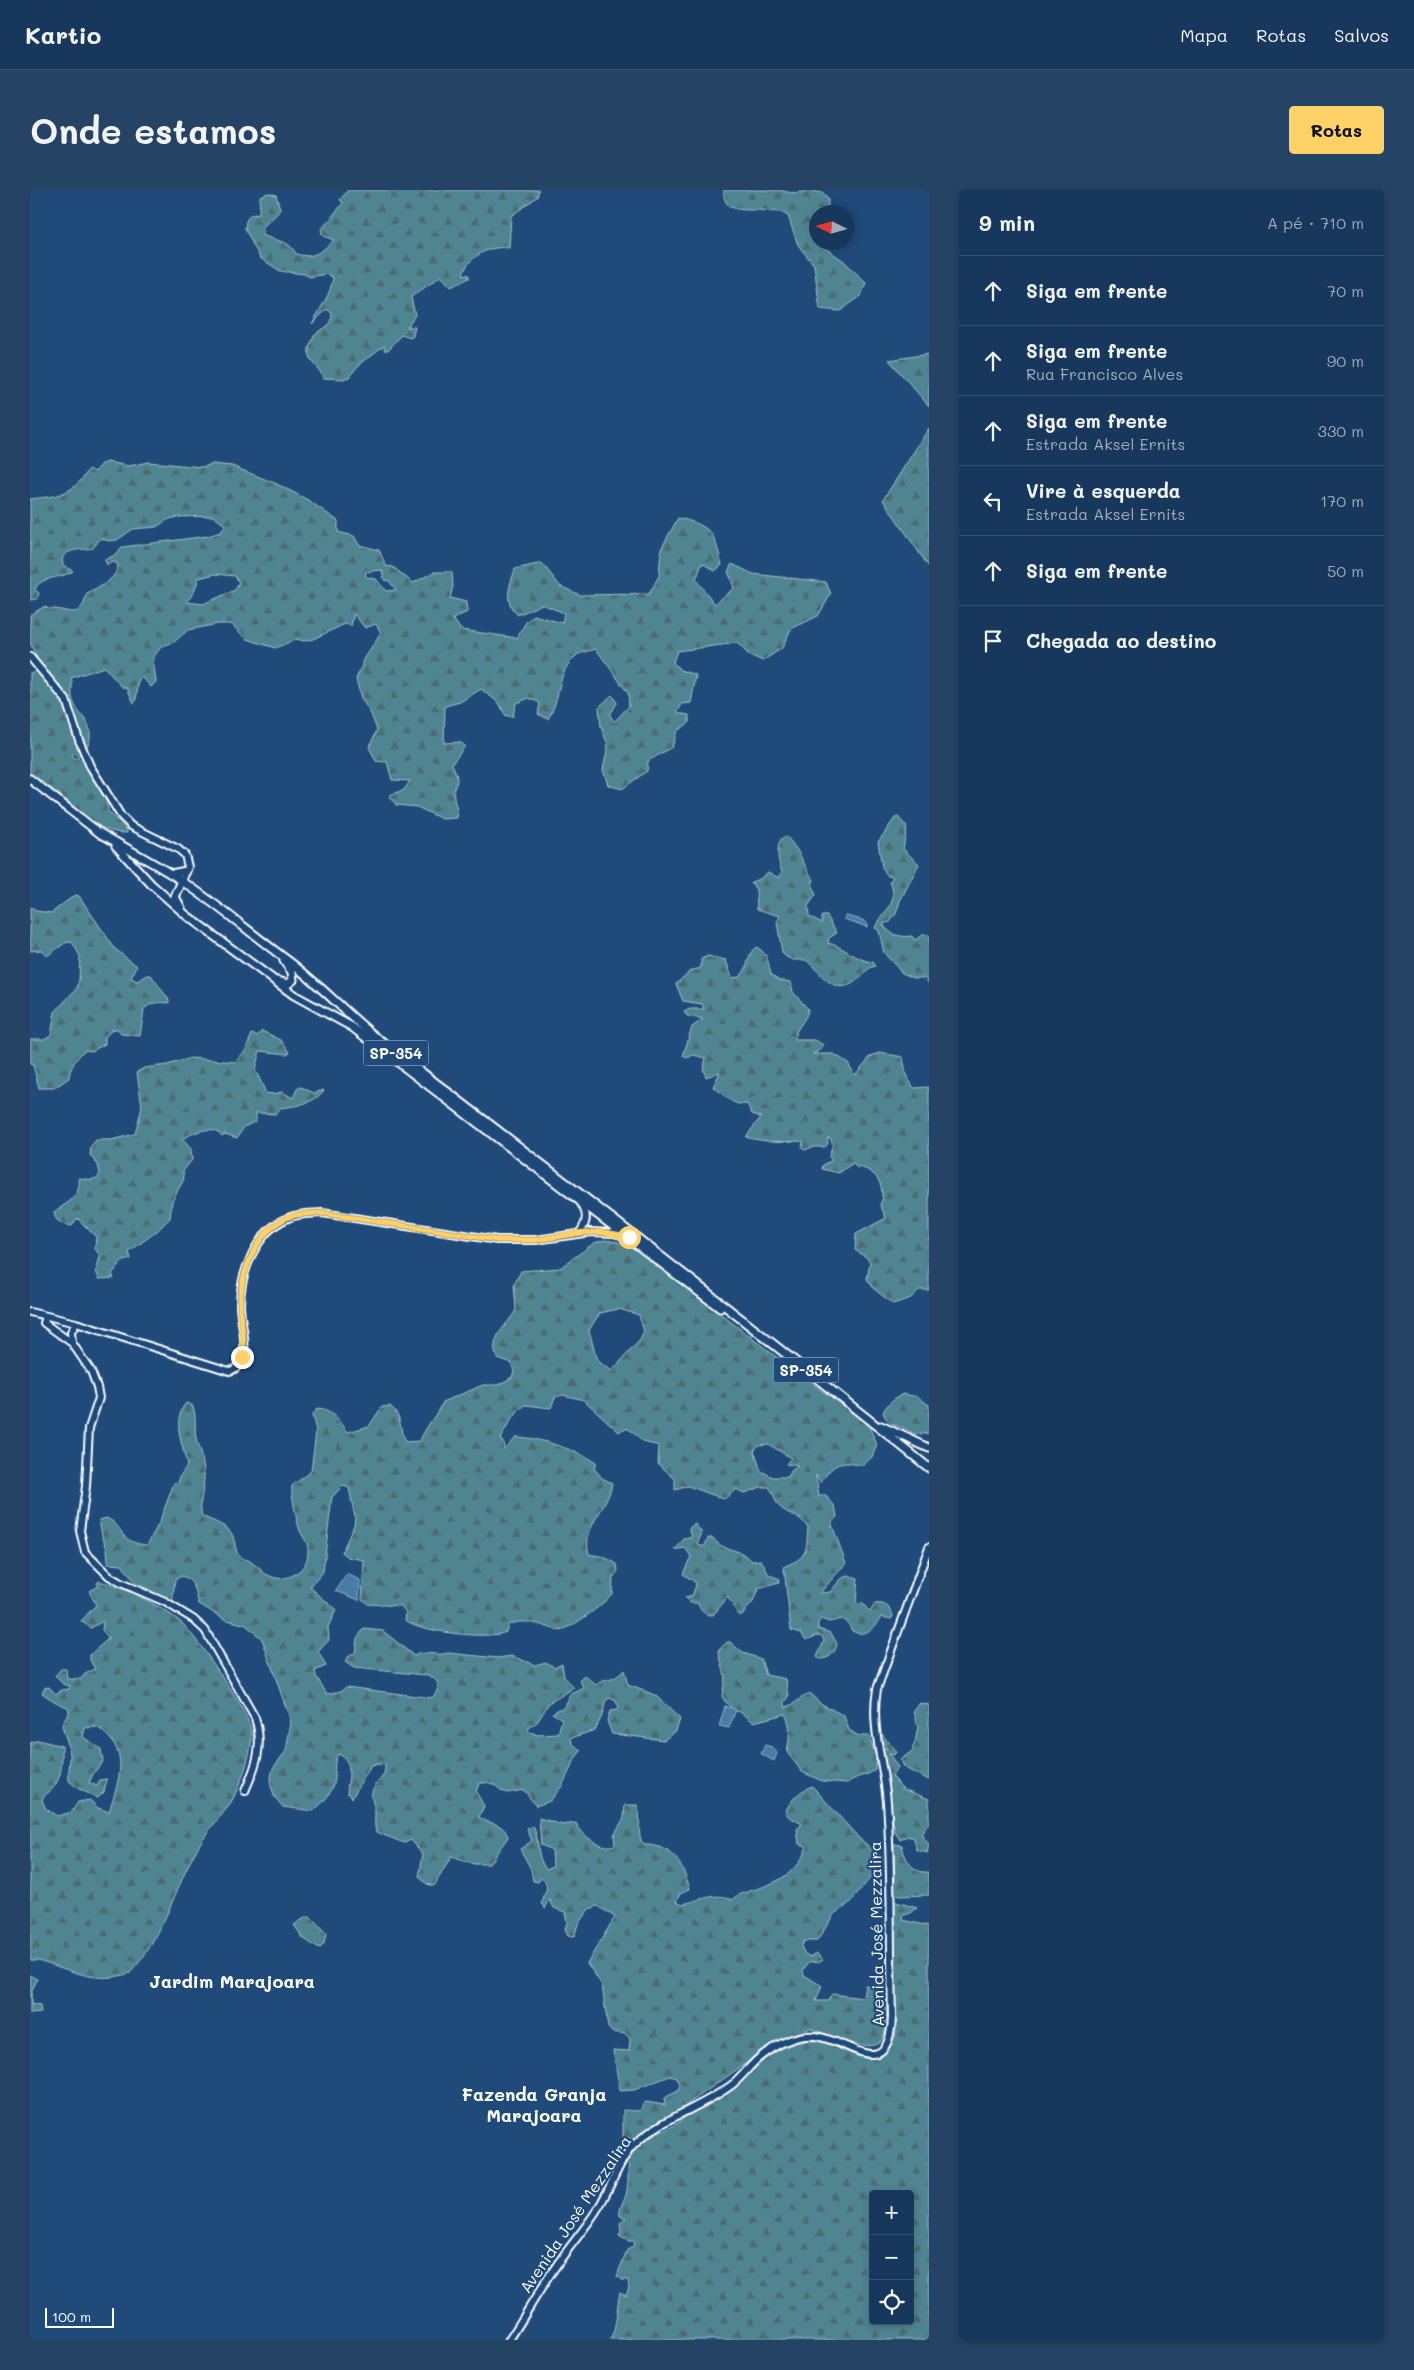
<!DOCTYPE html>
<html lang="pt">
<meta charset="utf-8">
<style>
:root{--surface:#17385c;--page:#244365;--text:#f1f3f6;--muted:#9eacbb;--line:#365272;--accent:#ffd166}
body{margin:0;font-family:Mali,sans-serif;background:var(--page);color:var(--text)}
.controls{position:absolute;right:15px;bottom:15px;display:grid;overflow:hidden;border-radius:5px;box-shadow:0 2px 8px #0003}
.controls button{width:45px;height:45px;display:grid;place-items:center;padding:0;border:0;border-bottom:1px solid var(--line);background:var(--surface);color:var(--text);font:25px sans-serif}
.compass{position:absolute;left:779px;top:15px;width:45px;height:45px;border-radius:50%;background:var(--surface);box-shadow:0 2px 8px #0003;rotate:275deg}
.scale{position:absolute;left:15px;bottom:12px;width:69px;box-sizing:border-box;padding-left:5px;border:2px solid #fff;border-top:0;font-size:14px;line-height:18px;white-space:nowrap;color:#fff;-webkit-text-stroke:4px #1f4a7a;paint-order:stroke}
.stop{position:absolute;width:15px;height:15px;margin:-11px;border:4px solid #ffd166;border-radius:50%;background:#fff}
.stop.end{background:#ffd166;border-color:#fff;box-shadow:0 1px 5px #0008}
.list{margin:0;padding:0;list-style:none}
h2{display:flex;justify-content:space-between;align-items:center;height:65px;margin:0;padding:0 20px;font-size:21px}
h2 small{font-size:16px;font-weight:400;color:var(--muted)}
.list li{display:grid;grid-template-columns:32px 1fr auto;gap:15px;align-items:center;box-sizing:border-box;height:70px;padding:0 20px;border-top:1px solid var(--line)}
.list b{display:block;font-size:19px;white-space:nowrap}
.list p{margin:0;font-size:16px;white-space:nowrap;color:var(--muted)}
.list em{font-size:16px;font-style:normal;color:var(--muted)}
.icon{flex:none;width:28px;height:28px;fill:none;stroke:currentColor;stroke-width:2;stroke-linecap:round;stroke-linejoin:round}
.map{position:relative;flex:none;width:899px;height:2150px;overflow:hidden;border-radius:5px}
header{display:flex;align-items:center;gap:30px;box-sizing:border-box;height:70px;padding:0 25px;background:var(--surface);border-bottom:1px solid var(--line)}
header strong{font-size:24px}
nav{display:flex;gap:28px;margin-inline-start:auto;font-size:18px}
.intro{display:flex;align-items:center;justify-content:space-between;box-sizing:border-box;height:120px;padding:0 30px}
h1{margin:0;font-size:35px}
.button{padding:12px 22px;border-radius:5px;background:var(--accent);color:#111;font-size:18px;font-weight:700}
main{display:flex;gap:30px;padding:0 30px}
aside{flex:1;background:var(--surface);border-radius:5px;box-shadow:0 2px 8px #0003}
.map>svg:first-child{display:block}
</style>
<header>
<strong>Kartio</strong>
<nav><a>Mapa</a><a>Rotas</a><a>Salvos</a></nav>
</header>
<div class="intro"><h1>Onde estamos</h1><a class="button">Rotas</a></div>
<main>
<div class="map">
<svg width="899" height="2150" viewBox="0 0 899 2150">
<defs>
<pattern id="forest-firs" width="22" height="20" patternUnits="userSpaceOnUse" patternTransform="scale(1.25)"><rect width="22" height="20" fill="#4f8491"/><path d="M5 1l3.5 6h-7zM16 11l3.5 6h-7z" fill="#4e6b72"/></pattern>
</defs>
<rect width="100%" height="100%" fill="#1f4a7a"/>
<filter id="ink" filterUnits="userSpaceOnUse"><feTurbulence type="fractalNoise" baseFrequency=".02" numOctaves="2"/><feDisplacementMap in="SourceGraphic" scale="10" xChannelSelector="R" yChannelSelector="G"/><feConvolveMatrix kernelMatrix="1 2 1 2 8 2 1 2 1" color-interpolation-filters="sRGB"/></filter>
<g filter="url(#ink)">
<path fill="url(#forest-firs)" stroke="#a7c2c8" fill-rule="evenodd" d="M318,0H509L507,7L481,26L479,58C460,55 439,66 433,84L439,85V88L421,97L411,86L381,107L385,125L377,137H385L383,146L380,148L372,145L358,160H355V156H353L328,176L319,187L313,189L293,188C291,177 276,173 279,159C280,154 283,149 285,144C292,138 302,136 302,124L297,119L282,134C290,118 301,105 303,87L296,84L280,87L274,84L250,81L230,68L215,39L216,31L220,25L229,24L230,6L238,3L246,5L250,19C246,27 239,30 233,37V45C246,52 259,49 266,64C284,69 291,62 304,50L293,46L291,40L313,13L310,10Z
M694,0H749L761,3L783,1L792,3L798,9V16L785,23L782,31L786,52L814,71L836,93L831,106L810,121L790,119L784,75L768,55L758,26L751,22C743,22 734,20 726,20C710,20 692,21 694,0Z
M899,164V216L859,170Z
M899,238V377L853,310Z
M78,272L99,276L118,272L172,277L183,274L202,276L247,294L278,310L308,331V342L324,346L329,355L349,360L356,376L363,377L383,393L404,382H422L423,396L420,408L436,412L437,422L423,429L431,440L487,448L496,432L504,425L532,433L534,423L512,414L488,425C472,411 480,396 485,379L512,373L530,396L550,405L619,404L629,386L631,359L648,328C683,336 684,343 692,375L685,381L672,373L666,390L685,414L704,398L698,381L702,374L723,384L796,392L801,404L788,426L761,439L752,458L733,471L719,465L707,453L647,461L643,472L650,480L666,485L661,513L652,514L647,523L659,525V533L647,541L642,557L618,571L617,581L592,599L578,595L573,580L578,555L571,537L569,517L582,505L587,513L580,525L584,532L599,516L598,503L566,459C561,461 551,462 547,465C525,483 532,508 518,529L508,524L510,513L499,508L486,513L483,526H476L469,513L451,499L430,512L415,516L414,553L430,552L435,556L422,574C433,596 422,591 424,608C425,616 429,620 427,628L412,629L387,617L366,615L359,605L374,600L380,591L362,590L357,572L346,571L339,557L347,540L341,524L331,508L326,489L335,468L351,443L346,434L335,438L324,424L321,436L315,434L283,449L274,451L267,449L245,458L217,449L201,434H188L158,440L144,452L131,457L123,468L126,492L121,497L113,488L109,489L106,511L104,513L97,498L92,497L74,477L41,488C44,495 40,503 43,511C47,522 55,528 58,534C63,547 59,559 48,566L44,563L42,565L45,568L55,570L76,605L78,621L97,640V643C66,644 47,616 23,600C16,595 8,591 0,585V483L7,481L11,476L0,453V425L15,416L18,419C38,417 49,434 57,404C68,398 88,389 88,374L83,372L77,375L75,370L88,363L92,357L178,346L191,342L195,335L183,326L149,327L139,329L126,337L103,339L87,350L78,351L71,348L63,358C51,361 39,357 32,369L33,375L43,381C32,389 9,386 5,400L9,403L7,409L0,410V309C28,306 43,305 59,279L65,282L72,274ZM352,380L354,390L359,391L366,400L356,401L346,389L336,387L335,382ZM185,384L205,386L209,393L205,400L173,414L157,412L164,402L169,388Z
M868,627L877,637L873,659L889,674L870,711L866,724L860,732L853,734C858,744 871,748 882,746L885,750L892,745H899V794L895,788H884L872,783L854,763L849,741L845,738C852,722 870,715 860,692L863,687L858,686L852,677L848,652L865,628Z
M755,646C769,656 778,686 784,689L782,696L786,705L778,716L779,726L792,733V726H797L807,743L799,748L798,753C815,757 825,770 843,772L845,776C836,779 836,782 830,788C805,810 794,785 776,770H764L756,767L752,762L747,732L750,726L727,719L726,700L721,692L730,689L738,682L749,688L752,682C748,672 744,652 755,646Z
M45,705L49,706L85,759L107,776L101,788L107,791L117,785H121L139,810V813C128,812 122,812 114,819L110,846L91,844L88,839H83L75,847V854L62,861L55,860C48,865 39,879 39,888L24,898H9L3,875L0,874V849H14L21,845L25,822L47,798L49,790L50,766L42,752L35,753L17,766L11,760L0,761V717L6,721L21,723Z
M726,757C739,763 738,774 741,784L749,790L761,792L763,802L778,819C777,832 763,839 765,850H785L793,855L792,859L783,864H804L818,873L825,885L841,866L850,863L873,867L876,885L884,898L899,897V1100H889L881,1108L863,1114L844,1099L837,1089L840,1072L836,1067L825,1060L826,1044L856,1028L850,1014L853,1008C851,1004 852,1000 851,996C848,985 836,977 826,977L823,973L809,983L792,979L793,975L802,970L799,967L803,954L800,948H797L798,954L795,957H782L775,960L772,958L773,951C759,952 729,952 716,947L731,927L722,924L717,914C702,917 695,904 683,897L690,882L676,887L673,879L676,868L663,865L657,868L653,866L662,837L673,829L657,826L654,822L660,819H674L672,814L653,811L646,794L660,781L671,778V769L678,766L696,770L702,788L709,787C720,779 716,764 726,757Z
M232,841L251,850L260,862L257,864L230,861L225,879L236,903L243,904L252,902L263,908L267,899L271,897L284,903L294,900C284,914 266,916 250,918L246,924L226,923V931L214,937L207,948L195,944L192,946C183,933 163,943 152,949L161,959L162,970L153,981L154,989L142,1011L140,1028L127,1041L99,1062L101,1069L93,1071L82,1084L84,1088L69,1089L66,1081L70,1067L65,1058L66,1047L47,1028L42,1036C33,1034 25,1033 24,1022C37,1012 51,1009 49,988C57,989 66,992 70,984L68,975L60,965L61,956L66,950H81L105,944L112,917L107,882L114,878L137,875L161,868L205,872L215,861L222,844L227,846Z
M575,1050L594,1053L614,1065L762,1179L838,1234L847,1255L842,1267L833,1275C827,1276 823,1273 817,1273C803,1273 797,1283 791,1293L786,1285L789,1307L794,1304L805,1316L807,1327L802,1331V1335L816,1373L790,1403L800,1402C810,1391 812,1382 828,1388L826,1413L833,1414L840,1422L845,1414C854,1412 861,1417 863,1426L861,1429L852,1427C845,1437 836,1448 822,1441L818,1433L811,1429L799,1432L791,1429L788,1433V1439L801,1443L807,1454C805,1463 800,1469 790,1469L787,1467L794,1451L792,1446L788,1445L776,1450L771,1443L761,1440L754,1379L755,1376C779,1367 776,1360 778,1337C767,1323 762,1327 751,1318C744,1313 745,1304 739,1297H731L714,1303L706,1299L694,1309L658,1296L645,1300V1289L628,1273L629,1256L613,1252L599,1239H593L589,1242L554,1210L533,1205L525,1207L521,1218L495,1215L483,1227L470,1249L473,1251L474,1259L485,1247C507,1247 547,1260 566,1273L564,1278L572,1288L582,1293C579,1319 551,1336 559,1364L574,1367L587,1374L588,1381L583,1388L582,1404C572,1416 544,1436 530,1441C513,1436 495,1427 478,1435L476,1442C458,1450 391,1442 375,1430L376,1422L371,1416L338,1414L332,1409L334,1370L318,1367L312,1362L324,1335L325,1327L319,1298L313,1296L302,1307L293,1382L280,1397L306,1420L298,1437L299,1450L288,1462L296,1476L285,1481L286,1486L297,1504L311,1501L316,1497L402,1508L407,1501L408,1493L403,1488L396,1485L324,1478L315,1472L318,1467L325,1463L327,1448L334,1439L353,1441L384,1466C395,1459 405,1467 418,1463L468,1468L481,1466L505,1475L516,1472L524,1477L532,1473L534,1487L544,1498L519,1513L508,1531L499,1538L498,1541L508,1545L528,1544L532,1529L522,1523L535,1516L540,1505L554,1498L550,1491L555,1486L566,1495C575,1487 581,1494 594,1480L598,1495L625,1505L650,1529L646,1541L634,1550L582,1544L577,1531L580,1521L587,1520L588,1517L586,1511L580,1508L576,1510L572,1526L565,1540L541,1548L542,1553L551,1561L546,1567L532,1596L520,1611L506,1616L494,1600L477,1603C465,1599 465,1589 449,1594L446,1602L454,1616L449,1627C460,1635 474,1632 478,1647L459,1674H444L421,1667L404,1696L397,1694L389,1687L393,1664L381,1650L374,1653L346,1642C344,1635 345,1630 345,1623C345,1614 339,1608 343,1599C348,1589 356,1588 355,1575L348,1574L341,1576L322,1608L317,1602C318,1588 324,1570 308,1564C303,1573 305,1579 305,1588C304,1602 293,1613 283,1621L253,1617L244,1606L240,1592L243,1578L256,1561L261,1532L232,1449L216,1435L194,1429L169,1414C165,1401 165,1390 151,1386L145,1390L142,1415L121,1403L119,1399L106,1394L92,1375L78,1374L77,1359L72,1345L69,1330L77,1328C97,1339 87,1352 117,1355L129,1333L144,1293H148L150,1286L157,1276C153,1255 141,1232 156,1213L162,1215C168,1226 163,1240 167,1253C170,1264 174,1271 174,1283C175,1298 168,1311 172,1326C180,1330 192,1334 199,1340C207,1348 203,1361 211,1368C214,1370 215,1369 218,1370C226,1374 232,1383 240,1386C257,1394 278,1380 278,1362C279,1353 273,1348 270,1341C267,1333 261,1304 262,1296L281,1281L286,1241L282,1225L287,1219C303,1220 309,1231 318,1242L339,1236L352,1217L360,1216C373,1226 369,1239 375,1252L390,1251C395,1237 406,1226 413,1212L453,1195H469L482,1187L484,1181L481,1173L467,1168C458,1148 477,1136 486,1120L484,1095L491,1081L530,1078L564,1053ZM589,1119L609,1125L614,1142L610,1150L582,1181L567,1171L559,1140L570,1123ZM738,1254L761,1268L756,1274L768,1276L762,1280L758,1287H743L731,1281L724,1260L729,1255Z
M873,1204L888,1207L899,1215V1243L885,1245C875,1235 858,1239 853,1222C858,1213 864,1208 873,1204Z
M665,1334L672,1343L668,1352L669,1356H675L678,1348H683C693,1363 709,1356 722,1371L731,1370L739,1385L750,1389L749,1393L728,1399L723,1412L712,1425H708L698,1407L683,1425C674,1425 671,1422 668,1413H660L655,1408L662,1406L666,1395L665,1392L653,1384L661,1366L655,1358L645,1360L654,1349L662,1347L659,1338Z
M69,1391C91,1396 137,1419 153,1434C168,1450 224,1527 222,1546C221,1566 209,1601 198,1617C188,1630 176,1642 168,1657C144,1699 134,1747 100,1783C65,1795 42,1780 8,1770H0V1553L8,1550L32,1556C32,1570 33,1588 22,1599C18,1604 15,1603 12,1610L16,1619L27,1626L42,1622L48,1612L60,1610L68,1618L79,1622C89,1588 102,1561 67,1537L55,1538L53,1547L71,1559L73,1571L63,1584L59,1593L67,1596L70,1590L77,1589L74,1602L68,1608L49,1599L39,1591C38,1582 40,1575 40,1566C40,1555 34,1546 32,1535L39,1522L38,1517C31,1516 19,1508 12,1503L14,1498L19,1497L26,1504L32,1500L39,1499L40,1496L33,1494L25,1486L31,1479H36L37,1489H51L55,1484L65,1479L60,1470V1465L79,1448L72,1440L73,1431L61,1438L51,1431L66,1415L59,1401L68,1396L67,1393Z
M697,1452H700L713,1463L731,1469L736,1485L756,1489L759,1507L755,1512V1517C765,1516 770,1506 780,1504L790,1513L814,1526L819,1540L829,1546H839L846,1566L845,1580C836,1587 826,1586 817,1593L792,1591L772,1582L757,1562C759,1551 762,1534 755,1524L724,1532L710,1522L703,1520L694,1510L692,1506L695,1486L689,1463L690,1459Z
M890,1513L899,1515V1590L873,1577L870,1570L882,1561L885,1552L888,1537L884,1521Z
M852,1544L866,1562L864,1565L859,1564L868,1577L862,1586L873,1599L899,1609V1633L891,1644L899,1655L897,1663L887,1660L884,1648L877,1646L870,1650L865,1642L852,1566V1557L857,1559L852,1550Z
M782,1596L828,1647L852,1668V1673L821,1712L804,1724L787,1751H773L771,1756L774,1763L780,1767L787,1763L793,1769L790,1771L779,1772L773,1780L774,1785L792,1796L786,1811H798L802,1804L833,1808L835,1795L850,1797C858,1806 858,1818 856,1830C856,1837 855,1847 850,1852C837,1864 796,1843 780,1838L739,1857L598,1956L593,1952V1920L610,1921L613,1914L616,1912L635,1915L634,1908L648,1901L650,1895L647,1888L640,1886L604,1900L590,1901L583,1860L599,1861L600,1849L596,1844L582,1842L578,1838L572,1795L557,1773L585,1727L568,1716L559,1719L548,1734L544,1747L538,1746L535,1740L537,1732L535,1722L524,1718L520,1710L515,1718L512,1713L517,1698L515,1691L511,1688L508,1692L503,1691L501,1679L490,1659L502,1651L497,1639L503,1636C511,1651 505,1666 516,1679L523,1676L522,1660L511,1655L509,1628L533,1635L546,1633C552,1646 571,1660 585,1655L584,1645L594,1628L595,1615H607C613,1627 605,1644 614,1655C642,1654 653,1674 660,1699L651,1703L647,1711L652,1714C668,1711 687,1701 703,1710C708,1704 712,1704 720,1701C747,1693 767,1684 777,1656L769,1654L767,1639L772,1634L759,1627L755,1622C761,1610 769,1601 782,1596Z
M864,1654L872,1655C875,1670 883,1684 899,1682V1705L868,1706L862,1701L865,1690Z
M863,1711L887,1718L881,1723L874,1725L873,1730L899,1736V2150H580C588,2136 586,2118 590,2102L596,2105L599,2097L598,2090H591L587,2086L597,2060L603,2057L604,2051H598L589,2046L591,2042L590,2033L596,2028L590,2026C588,2017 596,2009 597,2000C599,1991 597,1981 599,1973C606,1945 639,1944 655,1927C672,1918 689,1908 704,1898C710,1894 713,1888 717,1884C734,1869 753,1854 776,1851C806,1847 854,1895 866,1843ZM843,2004H880V2131H843Z
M276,1727H280L296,1744L294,1754L289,1759L273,1748L264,1735Z
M0,1785L8,1789C3,1797 0,1804 1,1814L10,1816L11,1823L0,1824Z"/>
<path fill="#467ba4" stroke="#90b0c8" d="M816,724C823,730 830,727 837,733V737L814,729Z
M317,1384L330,1390L329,1410L306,1401Z
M695,1516L706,1520L699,1538L689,1536Z
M735,1555L742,1557L747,1563L744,1571L731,1564Z"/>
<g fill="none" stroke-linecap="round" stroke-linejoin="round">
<defs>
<path id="secondary" d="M0,467L36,510L49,550L60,576L91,626L101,636L148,659L155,665L158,677L152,691
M549,1043C558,1033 558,1023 550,1012
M0,1122L46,1133L199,1181C209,1179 212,1171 214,1161C216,1146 210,1130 210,1115C210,1083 226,1041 258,1028C269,1023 280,1024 292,1023L467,1050H506L561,1042L583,1043L595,1046
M16,1126L14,1133L42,1153L61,1181L67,1197L69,1208L59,1238L56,1296L50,1341L55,1362L79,1386L91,1393L135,1412L163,1429L175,1440L225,1528C234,1556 226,1576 215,1601
M42,1153L41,1142L46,1133
M479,2150C495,2126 509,2100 526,2076C540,2055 557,2037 570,2015C581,1997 591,1966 606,1953C634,1927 673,1917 703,1894C713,1886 720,1875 730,1867C745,1855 766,1844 785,1846C818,1849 859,1895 862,1827C860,1756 862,1684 857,1612C854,1574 840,1537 847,1499L899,1357"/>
<path id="primary" d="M0,589L72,645
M70,643C97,659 126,674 152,691C188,715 222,744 257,770C290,794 319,827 352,852C536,992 719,1133 899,1278
M86,656L121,694L156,725L264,805L322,837L690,1118
M141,684L156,681
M151,718L145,707L152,691
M248,791L258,794L263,790L262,782L254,771
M851,1236L899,1258"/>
</defs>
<use href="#secondary" stroke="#fff" stroke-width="10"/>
<use href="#primary" stroke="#fff" stroke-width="11"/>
<use href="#secondary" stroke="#1f4a7a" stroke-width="6"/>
<use href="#primary" stroke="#1f4a7a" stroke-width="7"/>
</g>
</g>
<g fill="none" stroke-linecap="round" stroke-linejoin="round" filter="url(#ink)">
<path stroke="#ffd166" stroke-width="6" d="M212,1167C217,1150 209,1132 210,1114C211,1082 226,1041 258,1027C269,1023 280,1024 292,1023L468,1050H506L549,1043L572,1042L599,1047"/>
</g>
<g text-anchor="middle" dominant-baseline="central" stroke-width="4.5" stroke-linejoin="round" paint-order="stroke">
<g fill="#1f4a7a" stroke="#bcc9d7" stroke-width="1">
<rect x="333.5" y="850.5" width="65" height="25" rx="4"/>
<rect x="743.5" y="1167.5" width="65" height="25" rx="4"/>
</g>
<g font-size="15" font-weight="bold" fill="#fff">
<text x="366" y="863">SP-354</text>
<text x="776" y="1180">SP-354</text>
</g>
<g font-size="16" fill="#fff" stroke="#1f4a7a">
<text transform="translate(846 1744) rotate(-91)">Avenida José Mezzalira</text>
<text transform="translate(545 2024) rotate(-56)">Avenida José Mezzalira</text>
</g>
<g font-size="18" font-weight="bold" fill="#fff" stroke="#1f4a7a">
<text x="202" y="1791">Jardim Marajoara</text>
<text x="504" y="1904">Fazenda Granja<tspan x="504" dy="21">Marajoara</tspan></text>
</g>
</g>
</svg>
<div class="controls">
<button>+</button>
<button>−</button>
<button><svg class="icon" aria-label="locate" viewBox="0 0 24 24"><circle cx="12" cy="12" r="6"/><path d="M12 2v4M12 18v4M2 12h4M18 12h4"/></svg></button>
</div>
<svg class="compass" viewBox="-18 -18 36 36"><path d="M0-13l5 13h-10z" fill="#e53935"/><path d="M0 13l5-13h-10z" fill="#9eacbb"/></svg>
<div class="scale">100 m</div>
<div class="stop" style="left:599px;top:1047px"></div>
<div class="stop end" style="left:212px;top:1167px"></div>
</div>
<aside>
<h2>9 min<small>A pé · 710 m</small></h2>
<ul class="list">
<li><svg class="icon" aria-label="ahead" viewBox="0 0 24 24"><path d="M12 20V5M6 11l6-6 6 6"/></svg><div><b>Siga em frente</b></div><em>70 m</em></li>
<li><svg class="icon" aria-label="ahead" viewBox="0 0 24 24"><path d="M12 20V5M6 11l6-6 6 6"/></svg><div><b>Siga em frente</b><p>Rua Francisco Alves</p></div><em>90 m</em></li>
<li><svg class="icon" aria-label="ahead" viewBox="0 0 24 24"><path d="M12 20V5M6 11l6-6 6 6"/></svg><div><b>Siga em frente</b><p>Estrada Aksel Ernits</p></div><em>330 m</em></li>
<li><svg class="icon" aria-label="left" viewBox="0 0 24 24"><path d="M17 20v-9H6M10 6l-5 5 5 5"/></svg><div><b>Vire à esquerda</b><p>Estrada Aksel Ernits</p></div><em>170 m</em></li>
<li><svg class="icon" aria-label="ahead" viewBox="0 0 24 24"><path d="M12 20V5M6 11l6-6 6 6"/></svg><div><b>Siga em frente</b></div><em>50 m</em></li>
<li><svg class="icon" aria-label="arrive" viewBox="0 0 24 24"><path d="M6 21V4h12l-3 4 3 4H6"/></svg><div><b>Chegada ao destino</b></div></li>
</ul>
</aside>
</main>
